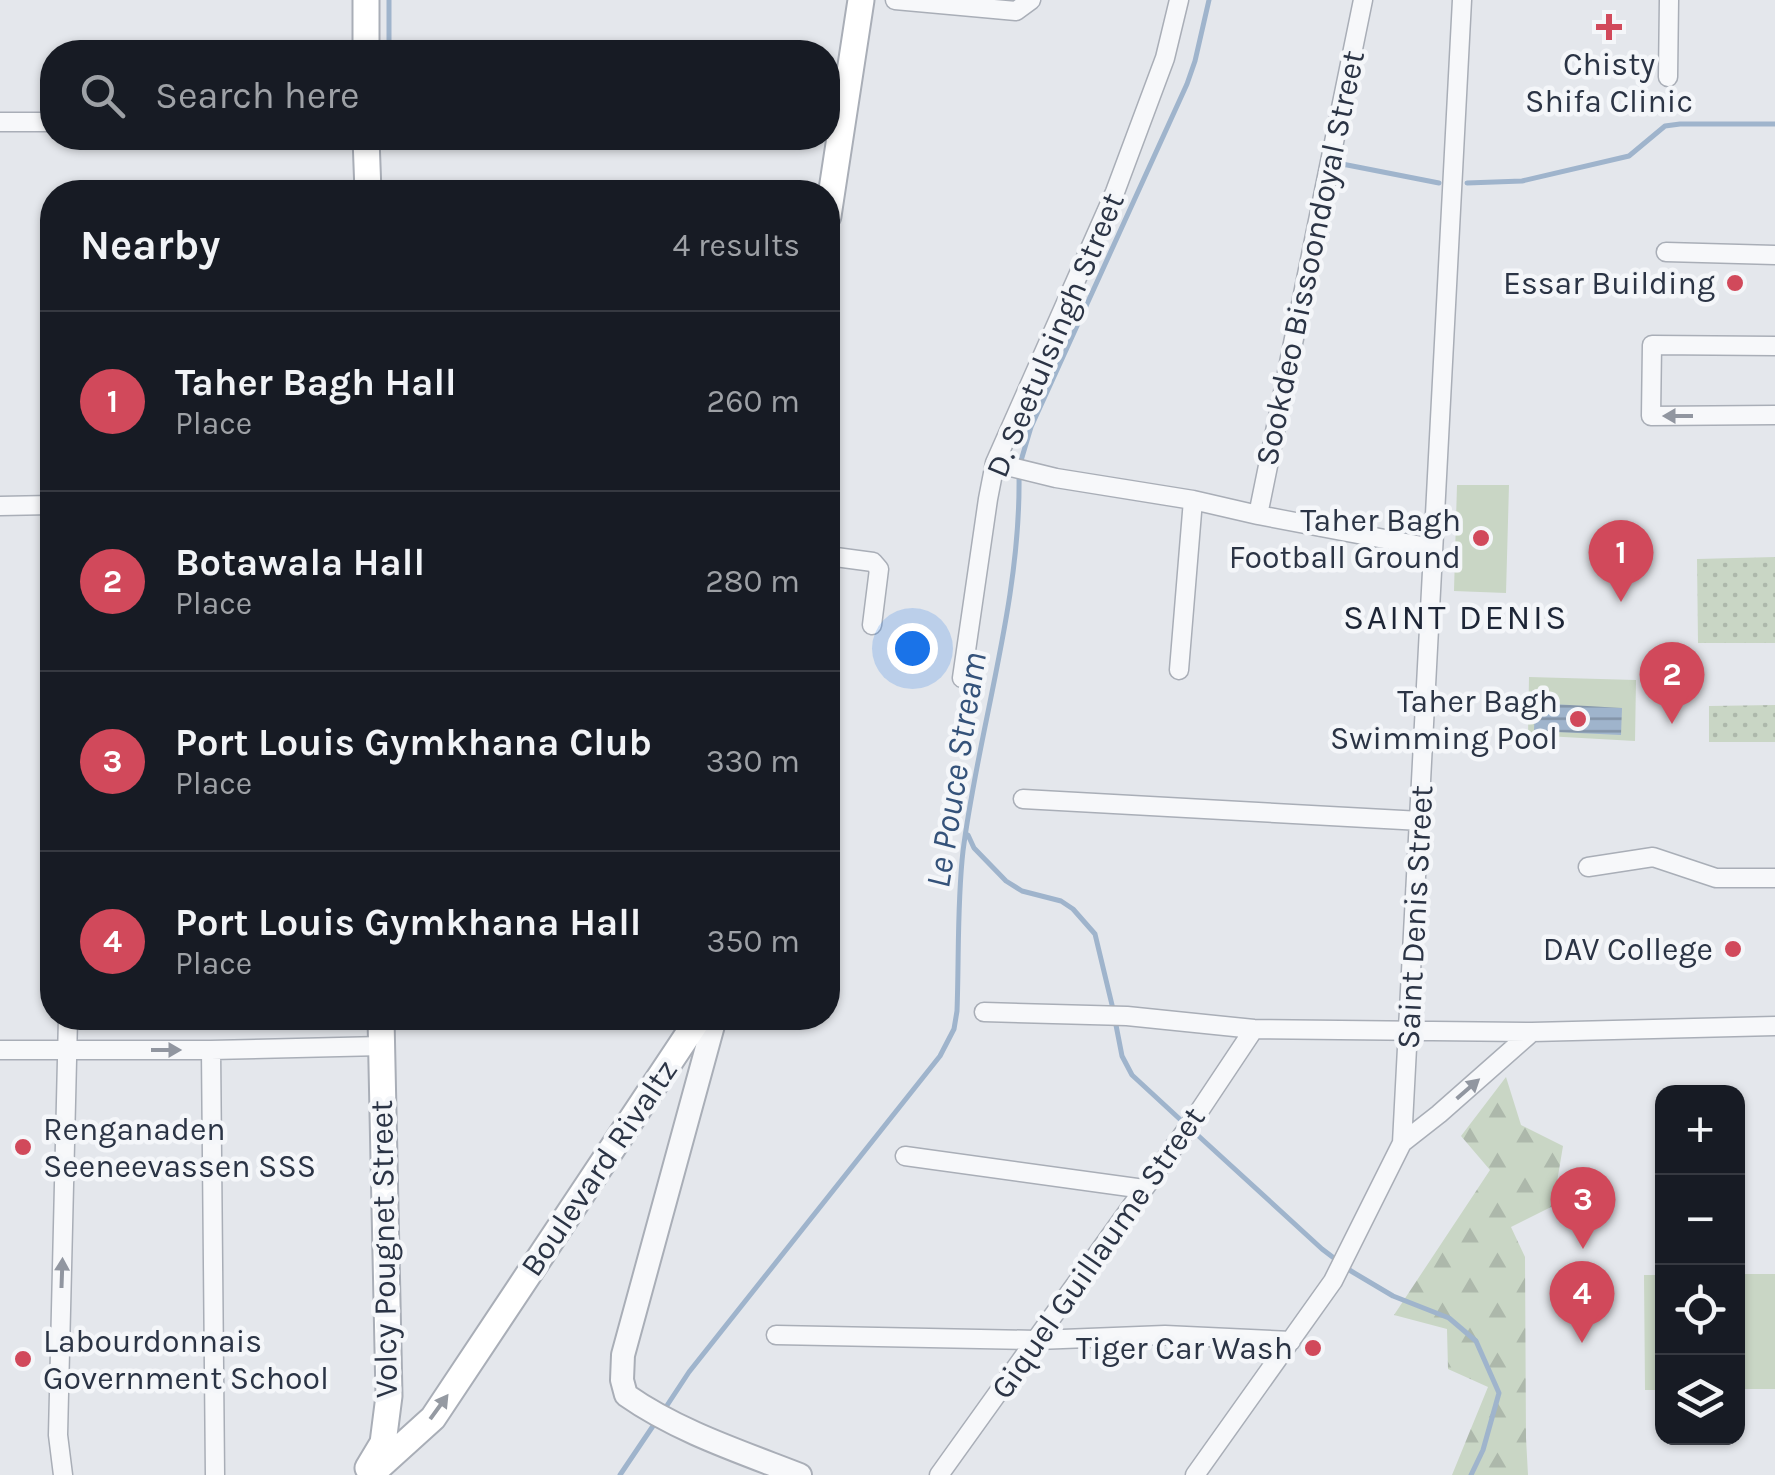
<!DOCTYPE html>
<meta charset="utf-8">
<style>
:root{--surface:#171b24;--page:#20242c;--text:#f1f3f6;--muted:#9ea1a6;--line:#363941;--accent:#d1495b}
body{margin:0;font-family:Karla,sans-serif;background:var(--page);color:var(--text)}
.controls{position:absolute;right:30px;bottom:30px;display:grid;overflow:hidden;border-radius:20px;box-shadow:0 2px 8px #0004}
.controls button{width:90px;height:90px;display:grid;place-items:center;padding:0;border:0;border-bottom:2px solid var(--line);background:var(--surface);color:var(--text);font:50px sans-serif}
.you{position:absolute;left:912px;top:648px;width:35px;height:35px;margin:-25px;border:8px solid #fff;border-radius:50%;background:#1a73e8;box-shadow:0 0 0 15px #1a73e833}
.badge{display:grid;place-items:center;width:65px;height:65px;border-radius:50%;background:var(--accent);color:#fff;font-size:32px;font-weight:700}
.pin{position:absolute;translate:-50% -82px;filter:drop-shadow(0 2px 5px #0008)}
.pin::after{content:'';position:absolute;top:52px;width:35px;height:30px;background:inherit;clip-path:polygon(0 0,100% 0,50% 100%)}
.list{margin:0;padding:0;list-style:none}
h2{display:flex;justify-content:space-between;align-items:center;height:130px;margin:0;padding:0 40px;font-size:42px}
h2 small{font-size:32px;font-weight:400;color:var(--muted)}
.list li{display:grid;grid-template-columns:65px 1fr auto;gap:30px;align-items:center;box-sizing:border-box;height:180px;padding:0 40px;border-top:2px solid var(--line)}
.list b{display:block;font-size:38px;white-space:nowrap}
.list p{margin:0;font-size:32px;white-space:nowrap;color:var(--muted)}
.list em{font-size:32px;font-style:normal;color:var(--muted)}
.icon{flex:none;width:55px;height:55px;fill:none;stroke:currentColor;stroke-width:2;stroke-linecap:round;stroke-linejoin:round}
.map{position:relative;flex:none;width:1775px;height:1475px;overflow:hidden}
.search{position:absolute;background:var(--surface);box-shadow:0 2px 8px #0004;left:40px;top:40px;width:800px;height:110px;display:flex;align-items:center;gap:25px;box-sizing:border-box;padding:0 35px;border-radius:40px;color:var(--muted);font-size:38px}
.panel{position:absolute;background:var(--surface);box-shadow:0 2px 8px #0004;left:40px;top:180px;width:800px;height:850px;border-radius:40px}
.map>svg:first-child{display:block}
</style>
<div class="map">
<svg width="1775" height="1475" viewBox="0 0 1775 1475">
<defs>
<pattern id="grass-dots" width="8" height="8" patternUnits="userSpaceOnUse" patternTransform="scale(2.5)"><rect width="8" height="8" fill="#c9d6c5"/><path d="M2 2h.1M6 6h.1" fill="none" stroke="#adb8ab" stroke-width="1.8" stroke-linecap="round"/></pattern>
<pattern id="forest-firs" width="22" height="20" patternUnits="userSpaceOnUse" patternTransform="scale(2.5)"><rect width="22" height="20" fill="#c9d6c5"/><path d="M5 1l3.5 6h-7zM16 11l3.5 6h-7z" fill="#adb8ab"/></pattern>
<pattern id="water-rules" width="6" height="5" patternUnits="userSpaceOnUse" patternTransform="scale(2.5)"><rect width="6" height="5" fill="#9fb4cc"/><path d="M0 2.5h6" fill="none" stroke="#8293a7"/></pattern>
</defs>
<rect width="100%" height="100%" fill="#e4e7ec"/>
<path fill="url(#grass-dots)" d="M1775,557V643H1698L1697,559Z
M1775,705V742H1709V706Z"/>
<path fill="url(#forest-firs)" d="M1506,1077L1521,1125L1563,1146L1553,1206L1511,1227L1525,1257L1526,1438L1528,1475H1452L1488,1387L1448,1369L1447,1329L1394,1315L1490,1170L1461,1136Z"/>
<path fill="#c9d6c5" d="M1457,485H1509L1506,593L1454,591Z
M1529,677L1636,680L1635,741L1528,735Z
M1738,1274H1775V1389H1738Z
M1644,1275H1662V1390H1645Z"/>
<path fill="url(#water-rules)" d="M1535,703L1622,708L1621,735L1534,731Z"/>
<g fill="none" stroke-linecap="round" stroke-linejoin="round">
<path stroke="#9fb4cc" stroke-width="5" d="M389,0V52
M1337,163L1439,183
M1467,183L1522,181L1629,156L1665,126L1680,124H1775
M1020,464L1031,427L1187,84L1195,61L1209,0
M968,835L974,848L1006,881L1022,891L1061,901L1073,909L1095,934L1113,1009
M1115,1020L1122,1056L1132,1075L1184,1123
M1192,1130L1322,1249L1351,1271L1393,1296L1449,1318L1476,1341L1499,1393L1483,1450L1471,1475
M664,1410L689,1372L940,1056L954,1029L957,1011C959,959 957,903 963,851C979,726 1021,602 1019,475
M620,1475L655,1423"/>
<defs>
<path id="minor" d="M895,0L1016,11L1031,0
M1668,77L1669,0
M0,122H52
M1666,252L1775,255
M1775,346L1652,345L1651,416L1775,415
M995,463L1056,478L1193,500L1258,515L1432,548
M0,506L52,505
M1258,515L1363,0
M828,556L873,562L879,569L872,625
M1179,670L1193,500
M962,678L988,499L995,463L1115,192L1165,58L1179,0
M1023,799L1421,821
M1588,867L1653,857L1716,878H1775
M984,1012L1127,1016L1254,1029L1532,1032L1775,1026
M0,1050H211L382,1046
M211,1050L215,1475
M1402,1143L1439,1114L1532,1032
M905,1156L1144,1189
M776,1335L1037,1340L1165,1335L1291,1341
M63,1475L58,1435L68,1018
M939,1475L1194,1119L1254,1029
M1195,1475L1333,1281L1402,1143L1462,0"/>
<path id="tertiary" d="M715,1018L623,1355L622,1380L626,1395C677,1431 741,1452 800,1475"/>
<path id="secondary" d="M366,0V52
M366,138L368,192
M828,216L861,0
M368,1468L383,1443L389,1396L381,1018
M370,1475L433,1418L699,1018"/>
</defs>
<use href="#minor" stroke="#a9aeb7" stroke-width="21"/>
<use href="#tertiary" stroke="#a9aeb7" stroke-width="26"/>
<use href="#secondary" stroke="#a9aeb7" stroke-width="29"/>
<use href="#minor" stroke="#f7f8fa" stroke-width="18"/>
<use href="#tertiary" stroke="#f7f8fa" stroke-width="22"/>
<use href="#secondary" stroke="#fff" stroke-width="25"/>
</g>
<defs><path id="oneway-solid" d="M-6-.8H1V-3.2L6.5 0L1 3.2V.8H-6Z" transform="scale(2.5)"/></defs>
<g fill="#9196a0">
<use href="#oneway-solid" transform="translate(1678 416) rotate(180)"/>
<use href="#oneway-solid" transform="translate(166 1050)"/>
<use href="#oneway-solid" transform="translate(1468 1089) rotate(-41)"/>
<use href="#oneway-solid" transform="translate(62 1273) rotate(-88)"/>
</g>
<use fill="#959aa2" href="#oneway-solid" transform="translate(439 1407) rotate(-54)"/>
<g fill="#d1495b" stroke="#f4f6f9" stroke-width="4">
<path d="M1604 12h10v10h10v10h-10v10h-10v-10h-10v-10h10z"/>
<circle cx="1735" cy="283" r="10"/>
<circle cx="1481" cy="538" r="10"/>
<circle cx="1578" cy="719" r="10"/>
<circle cx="1733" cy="949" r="10"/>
<circle cx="23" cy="1147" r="10"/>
<circle cx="1313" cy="1348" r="10"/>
<circle cx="23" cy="1359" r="10"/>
</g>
<g text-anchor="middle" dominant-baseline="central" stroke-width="9" stroke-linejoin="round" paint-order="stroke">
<g font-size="32" fill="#2b3445" stroke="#f4f6f9" text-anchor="end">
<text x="1609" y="64" text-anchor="middle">Chisty<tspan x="1609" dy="37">Shifa Clinic</tspan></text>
<text x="1715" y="283">Essar Building</text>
<text x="1461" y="520">Taher Bagh<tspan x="1461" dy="37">Football Ground</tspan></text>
<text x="1558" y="701">Taher Bagh<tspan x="1558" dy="37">Swimming Pool</tspan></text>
<text x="1713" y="949">DAV College</text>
<text x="43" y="1129" text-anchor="start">Renganaden<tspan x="43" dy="37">Seeneevassen SSS</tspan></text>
<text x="43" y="1341" text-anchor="start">Labourdonnais<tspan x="43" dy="37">Government School</tspan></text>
<text x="1293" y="1348">Tiger Car Wash</text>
</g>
<g font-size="32" fill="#2b3445" stroke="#f4f6f9">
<text transform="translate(1310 258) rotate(-78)">Sookdeo Bissoondoyal Street</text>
<text transform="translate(1055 335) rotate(-67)">D. Seetulsingh Street</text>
<text transform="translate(1415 917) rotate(-87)">Saint Denis Street</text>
<text transform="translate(599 1168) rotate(-56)">Boulevard Rivaltz</text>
<text transform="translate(384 1249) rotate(-91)">Volcy Pougnet Street</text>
<text transform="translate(1098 1253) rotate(-55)">Giquel Guillaume Street</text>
</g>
<g font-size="35" letter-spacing="2.5" fill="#1d2536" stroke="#f4f6f9">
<text x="1456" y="617">SAINT DENIS</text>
</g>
<g font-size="35" font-style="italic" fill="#34527a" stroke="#f4f6f9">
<text transform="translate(956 770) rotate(-81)">Le Pouce Stream</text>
</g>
</g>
</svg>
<div class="controls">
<button>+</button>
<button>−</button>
<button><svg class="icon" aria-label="locate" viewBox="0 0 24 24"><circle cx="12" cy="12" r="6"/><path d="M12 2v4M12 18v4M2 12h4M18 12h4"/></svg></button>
<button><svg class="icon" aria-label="layers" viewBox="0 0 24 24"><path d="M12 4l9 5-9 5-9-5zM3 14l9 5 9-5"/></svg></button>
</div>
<div class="you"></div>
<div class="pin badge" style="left:1621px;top:602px">1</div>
<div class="pin badge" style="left:1672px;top:724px">2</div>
<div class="pin badge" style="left:1583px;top:1249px">3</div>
<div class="pin badge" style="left:1582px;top:1343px">4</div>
<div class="search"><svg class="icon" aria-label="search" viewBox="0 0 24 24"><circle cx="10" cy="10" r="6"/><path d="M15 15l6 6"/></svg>Search here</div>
<section class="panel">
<h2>Nearby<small>4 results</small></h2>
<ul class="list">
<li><span class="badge">1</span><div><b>Taher Bagh Hall</b><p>Place</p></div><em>260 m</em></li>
<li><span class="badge">2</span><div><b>Botawala Hall</b><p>Place</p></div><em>280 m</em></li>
<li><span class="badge">3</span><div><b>Port Louis Gymkhana Club</b><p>Place</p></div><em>330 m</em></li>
<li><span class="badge">4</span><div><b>Port Louis Gymkhana Hall</b><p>Place</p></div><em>350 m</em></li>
</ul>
</section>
</div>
